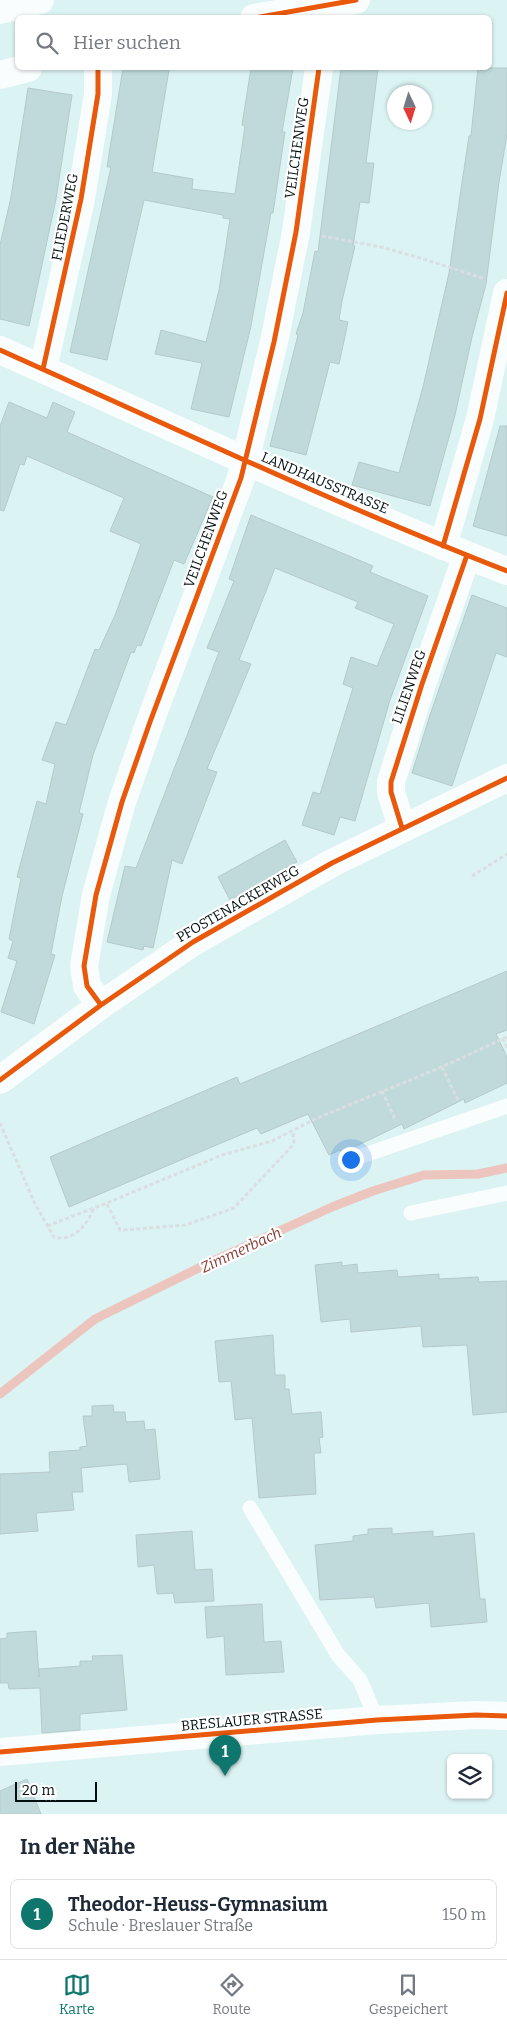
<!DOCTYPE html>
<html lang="de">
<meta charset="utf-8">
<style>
:root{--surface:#fff;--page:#f2f2f3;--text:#1f2937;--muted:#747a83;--line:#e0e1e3;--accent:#0f766e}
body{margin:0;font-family:Bitter,serif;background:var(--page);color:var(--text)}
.controls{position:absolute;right:15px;bottom:15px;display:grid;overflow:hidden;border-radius:8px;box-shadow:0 1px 4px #0004}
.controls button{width:45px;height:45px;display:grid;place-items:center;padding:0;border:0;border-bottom:1px solid var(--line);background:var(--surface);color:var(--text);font:25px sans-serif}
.compass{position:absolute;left:387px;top:85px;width:45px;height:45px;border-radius:50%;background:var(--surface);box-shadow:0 1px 4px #0004;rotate:176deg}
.scale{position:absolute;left:15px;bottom:12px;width:82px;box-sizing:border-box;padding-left:5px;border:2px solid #021010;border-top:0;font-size:14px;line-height:18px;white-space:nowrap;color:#021010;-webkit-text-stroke:4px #fff;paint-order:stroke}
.you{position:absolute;left:350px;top:1159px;width:18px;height:18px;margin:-12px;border:4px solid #fff;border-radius:50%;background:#1a73e8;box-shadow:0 0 0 8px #1a73e833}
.badge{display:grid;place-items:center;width:32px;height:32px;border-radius:50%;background:var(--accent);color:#fff;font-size:16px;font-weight:700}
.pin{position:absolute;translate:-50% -41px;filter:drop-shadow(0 1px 2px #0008)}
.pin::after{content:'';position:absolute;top:26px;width:18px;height:15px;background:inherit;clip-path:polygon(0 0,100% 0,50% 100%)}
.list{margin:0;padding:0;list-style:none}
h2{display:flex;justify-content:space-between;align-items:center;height:65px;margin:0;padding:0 20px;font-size:21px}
h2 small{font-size:16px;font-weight:400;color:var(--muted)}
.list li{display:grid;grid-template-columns:32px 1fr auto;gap:15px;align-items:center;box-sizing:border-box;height:70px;margin:0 10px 10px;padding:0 10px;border:1px solid var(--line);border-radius:8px}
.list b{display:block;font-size:19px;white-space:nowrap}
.list p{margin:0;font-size:16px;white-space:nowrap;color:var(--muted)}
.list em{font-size:16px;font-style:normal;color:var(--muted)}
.icon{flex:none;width:28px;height:28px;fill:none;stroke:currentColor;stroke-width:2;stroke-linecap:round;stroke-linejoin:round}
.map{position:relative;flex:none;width:507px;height:1814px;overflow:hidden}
.search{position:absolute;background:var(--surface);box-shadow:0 1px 4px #0004;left:15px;right:15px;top:15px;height:55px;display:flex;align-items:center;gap:12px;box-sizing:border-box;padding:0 18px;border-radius:8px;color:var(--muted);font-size:19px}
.sheet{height:145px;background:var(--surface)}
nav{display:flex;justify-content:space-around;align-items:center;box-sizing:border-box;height:70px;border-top:1px solid var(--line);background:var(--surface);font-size:14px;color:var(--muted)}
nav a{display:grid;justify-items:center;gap:2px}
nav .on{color:var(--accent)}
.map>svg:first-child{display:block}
</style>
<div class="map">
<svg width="507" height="1814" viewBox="0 0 507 1814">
<rect width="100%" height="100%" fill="#dcf3f4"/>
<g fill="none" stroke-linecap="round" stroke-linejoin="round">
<path stroke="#ecc5be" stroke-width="9" d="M0,1394L95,1319L215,1260L332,1207L373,1191L424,1175L478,1174L507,1168"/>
</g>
<path fill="#c0dadb" stroke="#b6c9c9" d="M123,68H154L169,70L152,172L193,179L192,189L235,194L245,126L242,125L251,68H293L282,132H285L273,213H271L251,326L229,417L191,409L202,363L155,354L161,330L206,342L219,290L230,219L223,218V215L144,200L107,360L70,352L111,167H107Z
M341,68H378L366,163H374L369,203L360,202L353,246H355L342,301L339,320L348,322L339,364L330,362L306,455L270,446L298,335L296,334L303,313L315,251L318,252Z
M478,68H507V134L499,182L486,284L472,337L455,415L430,506L352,485L359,462L399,473L423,387L449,273L460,196L469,136H471Z
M28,88L72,95L56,199L29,326L0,319V245L11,197Z
M9,402L47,418L53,402L75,412L67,432L213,497L184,564L174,560L141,646L137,645L134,653L131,652L93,755L79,813L83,814L62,896L51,954L55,955L34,1024L1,1012L17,961L8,958L13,941L9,939L21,878L17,877L37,801L46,804L55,764L42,760L56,722L66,725L95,649L99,650L116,613L141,544L110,531L124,498L27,456L24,465L20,464L4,511L0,510V426Z
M500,426H507V536L473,526Z
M251,515L373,566L370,572L428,596L390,700L355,821L340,817L334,835L302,825L313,792L320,794L353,688L343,684L351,657L377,666L394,624L355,608L358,602L275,568L239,660L251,664L207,769L217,772L182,864L172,860L153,948L144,946L143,950L107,942L125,866L136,868L219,652L207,648L234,581L229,579Z
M472,595L507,608V657L496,653L452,786L412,773L430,715Z
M285,840L297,862L230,900L218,877Z
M507,971V1030L496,1034L507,1057V1083L465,1103L464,1099L404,1129L402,1124L342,1153L340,1150L329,1155L308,1114L261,1134L257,1128L69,1207L50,1157L237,1077L240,1084Z
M342,1262V1266L357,1264L358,1273L397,1270L398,1277L439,1274V1279L478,1277L479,1282L507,1281V1412L473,1415L467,1345L423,1347L421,1326L351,1332L350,1319L321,1322L315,1265Z
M273,1335L275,1375H285V1389H289L292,1414L321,1412L323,1437L319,1438L321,1453H314L316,1494L259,1498L252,1418L235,1420L231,1381L219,1382L215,1341Z
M113,1405L114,1412H125L126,1422L144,1421L145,1430L155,1429L160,1479L129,1482L127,1464L81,1468L83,1492H72L74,1510L36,1513L38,1531L0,1534V1474L50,1472L49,1452L80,1450V1447L87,1446L83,1416H92V1406Z
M392,1528V1534L433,1531V1537L474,1533L480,1599H485L487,1622L431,1627L429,1603L376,1608L374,1597L320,1600L315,1545L353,1541V1536L368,1534V1529Z
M192,1531L195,1570L212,1569L214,1601L175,1603L173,1593L157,1594L154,1565L138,1567L136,1535Z
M262,1604L264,1642L281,1641L284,1672L226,1675L224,1636L207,1638L205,1607Z
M36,1631L39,1677V1669L80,1666V1661H93L92,1656L122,1655L127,1710L80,1714V1730L42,1733L40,1688L9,1689L8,1683H0V1639L7,1638V1633Z
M27,1779L41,1814H0V1791Z"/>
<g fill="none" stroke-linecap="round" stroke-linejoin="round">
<path stroke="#d9dfe0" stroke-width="3" stroke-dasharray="4 2.5" stroke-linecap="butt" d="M322,236L381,247L424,259L485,279
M472,876L507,854
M503,1038L507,1048
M442,1067L458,1100
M382,1091L396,1121
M0,1123L35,1204L54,1237C74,1242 87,1225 94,1208
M107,1204L120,1230H124L185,1225L234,1208L292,1146L294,1142L293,1131
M47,1226L107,1203L222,1155L272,1141L315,1119L442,1067L507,1037"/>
<path stroke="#fafdfd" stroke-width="15" d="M347,1161L507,1106
M411,1213L507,1193
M250,1508L338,1655L360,1680L377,1720"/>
<path stroke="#fafdfd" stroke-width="28" d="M0,10L40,0
M254,18L356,0
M0,75L28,68
M0,350C168,425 335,504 507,571
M43,369L81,199L98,94V68
M443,546L480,419L507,293
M402,828L391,792V782L422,684L467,555
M101,1005L87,986L84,966L96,895L122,802L150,722L241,478L274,342L296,232L319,68
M0,1080L101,1005L193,942L332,863L507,778
M0,1752L377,1720L476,1715L507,1716"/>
<defs>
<path id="cycleway" d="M254,18L356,0
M0,350C168,425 335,504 507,571
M43,369L81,199L98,94V68
M443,546L480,419L507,293
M402,828L391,792V782L422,684L467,555
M101,1005L87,986L84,966L96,895L122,802L150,722L241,478L274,342L296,232L319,68
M0,1080L101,1005L193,942L332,863L507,778
M0,1752L377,1720L476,1715L507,1716"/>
</defs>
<use href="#cycleway" stroke="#fff" stroke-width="8"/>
<use href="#cycleway" stroke="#e8590c" stroke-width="5"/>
</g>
<g text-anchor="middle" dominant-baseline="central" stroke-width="4.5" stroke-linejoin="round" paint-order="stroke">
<g font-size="14" fill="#021010" stroke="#fff">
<text transform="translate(297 148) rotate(-82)">VEILCHENWEG</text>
<text transform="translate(65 217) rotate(-79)">FLIEDERWEG</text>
<text transform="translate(325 483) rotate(23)">LANDHAUSSTRASSE</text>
<text transform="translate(206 539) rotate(-70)">VEILCHENWEG</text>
<text transform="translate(409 687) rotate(-71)">LILIENWEG</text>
<text transform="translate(238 904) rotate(-30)">PFOSTENACKERWEG</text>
<text transform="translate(252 1720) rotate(-5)">BRESLAUER STRASSE</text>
</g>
<g font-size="15" font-style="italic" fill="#893a32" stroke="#fff">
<text transform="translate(241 1250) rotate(-25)">Zimmerbach</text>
</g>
</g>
</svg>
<div class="controls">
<button><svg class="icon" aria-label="layers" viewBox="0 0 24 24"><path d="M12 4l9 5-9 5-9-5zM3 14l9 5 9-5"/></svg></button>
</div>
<svg class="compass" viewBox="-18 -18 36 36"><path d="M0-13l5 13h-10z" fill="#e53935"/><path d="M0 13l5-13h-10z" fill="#747a83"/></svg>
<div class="scale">20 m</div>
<div class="you"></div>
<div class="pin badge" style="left:225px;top:1776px">1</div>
<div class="search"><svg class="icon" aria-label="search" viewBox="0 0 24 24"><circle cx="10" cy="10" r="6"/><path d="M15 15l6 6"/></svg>Hier suchen</div>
</div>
<section class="sheet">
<h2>In der Nähe<small></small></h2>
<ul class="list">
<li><span class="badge">1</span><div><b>Theodor-Heuss-Gymnasium</b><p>Schule · Breslauer Straße</p></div><em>150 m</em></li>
</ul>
</section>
<nav>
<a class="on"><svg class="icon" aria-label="map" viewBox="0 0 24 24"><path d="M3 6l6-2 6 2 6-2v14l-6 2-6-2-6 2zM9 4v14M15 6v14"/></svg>Karte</a>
<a><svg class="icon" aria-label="directions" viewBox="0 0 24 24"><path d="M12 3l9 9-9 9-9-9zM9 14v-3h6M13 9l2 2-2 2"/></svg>Route</a>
<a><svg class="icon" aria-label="saved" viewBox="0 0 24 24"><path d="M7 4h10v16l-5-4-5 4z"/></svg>Gespeichert</a>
</nav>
